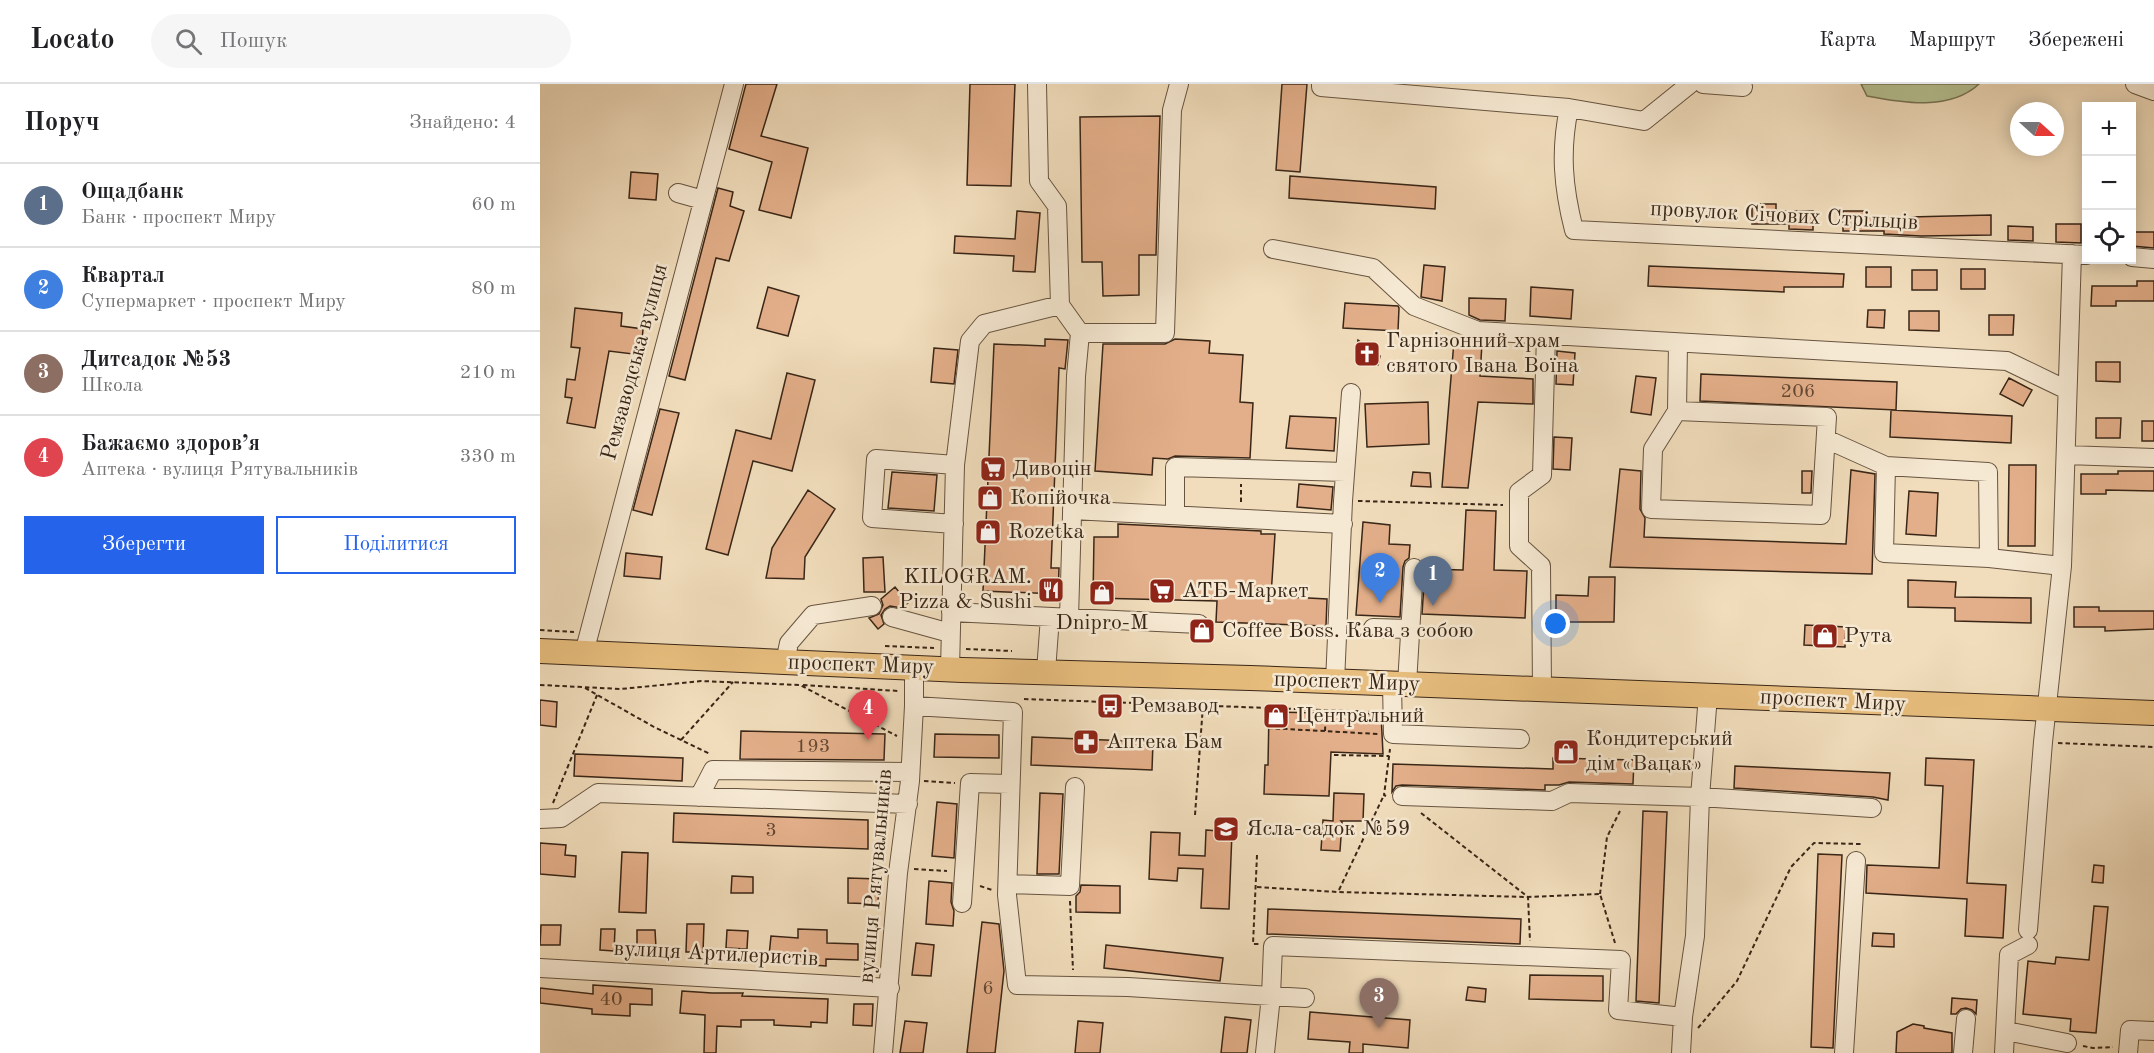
<!DOCTYPE html>
<html lang="uk">
<meta charset="utf-8">
<style>
:root{--surface:#fff;--page:#f6f6f6;--text:#202124;--muted:#757577;--line:#e0e0e0;--accent:#2563eb}
body{margin:0;font-family:"Old Standard TT",serif;background:var(--page);color:var(--text)}
.controls{position:absolute;right:18px;top:18px;display:grid;overflow:hidden;border-radius:0px;box-shadow:0 3px 15px #0003}
.controls button{width:54px;height:54px;display:grid;place-items:center;padding:0;border:0;border-bottom:2px solid var(--line);background:var(--surface);color:var(--text);font:30px sans-serif}
.compass{position:absolute;left:1470px;top:18px;width:54px;height:54px;border-radius:50%;background:var(--surface);box-shadow:0 3px 15px #0003;rotate:111deg}
.you{position:absolute;left:1016px;top:540px;width:21px;height:21px;margin:-15px;border:4px solid #fff;border-radius:50%;background:#1a73e8;box-shadow:0 0 0 9px #1a73e833}
.badge{display:grid;place-items:center;width:39px;height:39px;border-radius:50%;background:var(--accent);color:#fff;font-size:20px;font-weight:700}
.pin{position:absolute;translate:-50% -50px;filter:drop-shadow(0 2px 3px #0008)}
.pin::after{content:'';position:absolute;top:32px;width:21px;height:18px;background:inherit;clip-path:polygon(0 0,100% 0,50% 100%)}
.list{margin:0;padding:0;list-style:none}
h2{display:flex;justify-content:space-between;align-items:center;height:78px;margin:0;padding:0 24px;font-size:26px}
h2 small{font-size:20px;font-weight:400;color:var(--muted)}
.list li{display:grid;grid-template-columns:39px 1fr auto;gap:18px;align-items:center;box-sizing:border-box;height:84px;padding:0 24px;border-top:2px solid var(--line)}
.list b{display:block;font-size:22px;white-space:nowrap}
.list p{margin:0;font-size:20px;white-space:nowrap;color:var(--muted)}
.list em{font-size:20px;font-style:normal;color:var(--muted)}
.actions{display:flex;gap:12px;padding:18px 24px}
.actions a{flex:1;padding:14px 0;border:2px solid var(--accent);border-radius:0px;text-align:center;font-size:21px;color:var(--accent)}
.actions .main{background:var(--accent);color:#fff}
.icon{flex:none;width:33px;height:33px;fill:none;stroke:currentColor;stroke-width:2;stroke-linecap:round;stroke-linejoin:round}
.map{position:relative;flex:none;width:1614px;height:969px;overflow:hidden}
header{display:flex;align-items:center;gap:36px;box-sizing:border-box;height:84px;padding:0 30px;background:var(--surface);border-bottom:2px solid var(--line)}
header strong{font-size:28px}
nav{display:flex;gap:33px;margin-inline-start:auto;font-size:21px}
.search{width:420px;height:54px;background:var(--page);display:flex;align-items:center;gap:15px;box-sizing:border-box;padding:0 21px;border-radius:33px;color:var(--muted);font-size:22px}
main{display:flex}
aside{flex:1;background:var(--surface)}
.map>svg:first-child{display:block}
</style>
<header>
<strong>Locato</strong>
<div class="search"><svg class="icon" aria-label="search" viewBox="0 0 24 24"><circle cx="10" cy="10" r="6"/><path d="M15 15l6 6"/></svg>Пошук</div>
<nav><a>Карта</a><a>Маршрут</a><a>Збережені</a></nav>
</header>
<main>
<aside>
<h2>Поруч<small>Знайдено: 4</small></h2>
<ul class="list">
<li><span class="badge" style="background:#5c6f8a">1</span><div><b>Ощадбанк</b><p>Банк · проспект Миру</p></div><em>60 m</em></li>
<li><span class="badge" style="background:#3f7fe0">2</span><div><b>Квартал</b><p>Супермаркет · проспект Миру</p></div><em>80 m</em></li>
<li><span class="badge" style="background:#8d6e63">3</span><div><b>Дитсадок №53</b><p>Школа</p></div><em>210 m</em></li>
<li><span class="badge" style="background:#e0444e">4</span><div><b>Бажаємо здоров’я</b><p>Аптека · вулиця Рятувальників</p></div><em>330 m</em></li>
</ul>
<div class="actions"><a class="main">Зберегти</a><a>Поділитися</a></div>
</aside>
<div class="map">
<svg width="1614" height="969" viewBox="0 0 1614 969">
<rect width="100%" height="100%" fill="#f1ddbc"/>
<filter id="stains"><feTurbulence type="fractalNoise" baseFrequency=".00333" numOctaves="4"/><feColorMatrix values="0 0 0 0 .2 0 0 0 0 .09 0 0 0 0 .02 0 0 0 .5 -.17"/></filter>
<radialGradient id="worn" r=".72"><stop offset=".6" stop-color="#630" stop-opacity="0"/><stop offset="1" stop-color="#630" stop-opacity=".3"/></radialGradient>
<path fill="#b6c293" stroke="#787455" stroke-width="1.5" d="M1321,0H1439C1410,27 1363,19 1327,12Z"/>
<path fill="#e3af8a" stroke="#392617" stroke-width="1.5" d="M206,0H237L221,52L268,64L251,134L219,126L232,78L189,65Z
M430,0H475L471,102L427,101Z
M742,0H767L760,88L736,86Z
M620,32L616,171H599V211L563,212L562,178H542L540,33Z
M91,88L118,90L116,116L89,114Z
M750,92L896,103L895,125L749,114Z
M178,104L193,108L190,122L204,127L189,177L176,174L145,296L129,292Z
M1212,120H1236V127H1273V146L1249,145V140H1212Z
M477,127L500,129L495,188L473,187L474,172L414,169L415,152L475,155Z
M1303,127H1328V134L1451,131V151L1381,152L1344,150V147H1303Z
M1516,140H1541V159L1516,158Z
M1468,142L1493,143V157L1468,156Z
M1592,148H1614V164L1592,162Z
M884,181L905,183L902,217L881,213Z
M1109,182L1304,190L1303,203H1244V208L1108,202Z
M1326,183H1351V203H1326Z
M1421,185H1445V205H1421Z
M1372,186H1397V206H1372Z
M1597,197H1614V217H1576V222H1551L1552,202H1597Z
M228,203L259,212L248,252L217,244Z
M991,203L1033,206L1031,235L990,232Z
M929,214L966,215L965,237L940,236L929,231Z
M805,219L858,222L859,224L858,247L803,244Z
M35,224L82,229L81,242L103,245L101,271L69,267L55,344L27,339L32,314L25,313L27,295L35,296L40,264L31,263Z
M1328,226H1345L1344,244L1327,243Z
M1369,227H1399V247L1369,246Z
M1449,231H1474L1473,251H1449Z
M505,255L528,256L525,285L519,284L511,484H519L518,510L443,507L454,260L505,262Z
M635,255L670,257L669,269L703,271L700,318L713,319L710,374L635,372L628,375L613,374L612,391L555,387L563,260H625Z
M928,255L942,259L940,292L993,295V320L938,318L928,404L902,403L914,257H928Z
M818,256L840,272L838,281L825,280L816,267Z
M394,264L418,266L414,300L391,298Z
M1017,267L1035,269L1033,301L1016,300Z
M1556,278H1580V298L1556,297Z
M247,289L275,296L252,387L213,377L188,471L166,465L196,346L231,355Z
M1161,290L1357,298L1356,326L1160,317Z
M1096,292L1116,294L1111,331L1091,328Z
M1469,294L1492,306L1483,322L1460,310Z
M888,318L889,360L827,363L825,320Z
M120,325L139,329L112,431L93,426Z
M1351,326L1472,332L1471,359L1350,353Z
M750,332L796,334L794,367L746,364Z
M1556,334H1581L1580,354H1556Z
M1602,337H1614V357H1602Z
M1014,353L1032,354L1030,386L1013,385Z
M1469,381H1496L1495,462H1468Z
M1080,385L1101,387L1100,425L1105,434L1104,453L1306,460L1311,386L1335,390L1332,490L1070,483Z
M1262,387H1272L1271,409H1262Z
M1578,387H1614V407L1566,406V410H1541V390H1578Z
M352,388L397,391L394,427L348,424Z
M873,388L890,389L891,403L871,402Z
M759,400L793,403L791,426L757,423Z
M268,406L295,425L265,473L264,495L226,494L232,464Z
M1369,407L1398,409L1396,452L1366,450Z
M926,426L956,427L954,486L987,487L985,534L882,530L885,485L923,486Z
M823,438L850,441L849,460L870,461L869,474L865,477L863,483L860,533L816,531Z
M578,440L721,447V450H735L731,512L787,515L786,542L676,538L677,517L553,514L554,453H578Z
M86,469L122,473L120,495L84,492Z
M343,473L345,508H324L323,474Z
M1049,493H1075L1074,538H1016V511L1048,512Z
M1368,496L1416,498L1415,513L1491,514V539L1415,537V524L1368,523Z
M355,503L368,519L362,524L350,522L345,525L341,531L344,540L338,545L329,534L339,530L343,521L341,515Z
M1534,523H1559V527H1614V545L1565,547V543H1534Z
M1265,541L1306,543L1305,563L1264,561Z
M0,616L17,618L16,643L0,641Z
M729,628L841,630L843,670L791,668L789,712L724,710L725,681H728Z
M201,647L345,650L344,676L200,675Z
M395,650L459,651V674L394,673Z
M492,653L613,658L612,686L491,681Z
M35,670L143,674L142,697L34,692Z
M1013,674L1094,676L1093,700L1029,698L1019,701H1005V706L862,701L856,702L852,708L853,680L1013,685Z
M1386,674L1434,676L1427,799L1466,801L1463,854L1425,852L1427,815L1326,809L1327,781L1399,784L1403,702L1385,701Z
M1195,682L1350,689L1348,716L1333,713L1194,704Z
M500,709L523,710L519,790H497Z
M794,709L824,710L823,737H801L802,738L800,767L781,766L783,736L793,737Z
M397,718L417,720L414,774L392,772Z
M1103,727L1127,728L1119,919L1096,917Z
M134,729L328,736V765L133,758Z
M666,746L692,748L689,825L661,824L663,785L638,784L637,797L609,795L611,748L640,749L639,771L665,772Z
M0,759L26,761L25,771L36,772L35,793L0,790Z
M82,768L108,769L106,829L79,828Z
M1278,770L1302,771L1293,964L1271,963Z
M1554,781L1564,782L1563,799L1552,798Z
M192,792L213,793V809H191Z
M308,794L339,795L338,820L308,819Z
M389,797L412,799L411,818L414,827L413,842L386,840Z
M541,801L580,802V829L536,828V812L540,808Z
M1554,822L1568,823L1556,949L1530,947L1531,935L1483,930L1488,877L1515,880L1516,873L1549,876Z
M728,825L981,835L980,860L727,850Z
M442,838L459,840L464,887L455,969H427Z
M147,840H164L163,868H146Z
M1,841H21L20,861H0Z
M61,845H75L74,867L60,866Z
M258,845L287,846V859L318,860V876L286,875V882L257,880V874L229,872L231,852L258,854Z
M97,846H115L116,864H97Z
M187,846L208,847L207,865L186,864Z
M1333,849L1354,850V863L1332,862Z
M376,859L394,861L391,892L372,891Z
M566,861L683,874L680,897L564,884Z
M990,891L1063,892V917L989,915Z
M53,901L112,905V921L90,920V932L52,930V925L0,919V904L53,910Z
M928,903L946,905L945,918L926,916Z
M142,907L172,909H203L202,912L288,915L287,939L271,938V943L234,941V936H201V943L177,942L176,969H164L165,931L140,929Z
M1412,914L1437,916L1436,930L1432,926L1426,924L1421,925L1416,930H1411Z
M314,920H333L332,942L313,941Z
M770,928L870,936L868,964L823,960V969H809L810,958L768,955Z
M685,933L711,936L707,969H681Z
M365,937L387,939L383,969H360Z
M538,937L563,939L560,969H535Z
M1373,940L1384,942V944L1412,949V969H1356L1357,948Z"/>
<g fill="none" stroke-linecap="round" stroke-linejoin="round">
<defs>
<path id="minor" d="M497,0L499,97L517,122L520,221L540,249
M781,0V3L1029,24C1020,67 1023,103 1034,146L1546,171
M1163,0L1203,3
M1595,0L1614,7
M1029,24L1104,37L1150,0
M138,109L163,116
M733,165L833,184L874,222L938,247L1467,277L1527,306
M1592,173L1614,175
M1137,327L1287,333L1281,431L1111,425L1113,365L1137,327L1138,259
M1286,355L1346,382
M1526,371L1614,374
M415,381L430,257L444,240L520,221
M532,426L803,440
M635,431V383L805,388
M1449,474L1448,388L1346,382L1344,469L1449,474L1522,482
M411,528L659,540
M352,533L410,549
M529,534L536,292L540,249H625L632,26L639,0
M833,544L870,545
M44,569L194,0
M245,578L249,559L273,531L332,522
M410,585L415,381L336,375L332,434L414,440
M506,587L510,533
M795,598L803,417L811,309
M852,600L853,650L980,655
M867,600L874,484
M1002,605L1001,482L979,462V408L1002,391L1006,251
M374,622L473,628L467,811L477,901L588,903L731,912L733,862L1081,876L1078,926L1143,933
M862,712L1012,717L1029,709L1160,713L1332,724
M159,713L173,686L370,688
M0,735L21,734L58,709L368,720
M468,800L530,802L535,703
M422,819L430,699L470,700
M1488,846L1503,658L1522,482L1532,170
M0,884L350,904
M1466,947L1527,959
M343,969L358,789L370,697L374,622V583
M725,969L731,912L765,914
M1141,969L1143,933L1155,852L1160,713L1168,611
M1304,969L1316,777
M1423,969L1426,935
M1464,969L1469,871L1488,861
M1588,969L1590,946L1614,947"/>
<path id="major" d="M0,567L422,586L710,594L1614,629"/>
</defs>
<use href="#minor" stroke="#675440" stroke-width="20"/>
<use href="#major" stroke="#392617" stroke-width="26"/>
<path stroke="#392617" stroke-width="2" stroke-dasharray="4.5 3" stroke-linecap="butt" d="M818,417L963,421
M701,418V400
M0,546L34,548
M345,562L394,564
M426,565L472,567
M0,601L81,605L161,597L260,601L357,652
M263,601L359,607
M45,604L114,643L170,670
M484,615L838,628
M728,644L838,650
M785,647L786,626
M141,656L193,598
M1518,659L1614,663
M794,671L849,672
M384,697L415,699
M846,712L844,711L850,665
M13,719L57,611
M881,729L988,813L1060,810L1075,859
M655,731L663,621
M717,771L713,860H719
M374,785L407,787
M440,802L452,806
M717,803L798,808L988,813L990,857
M799,806L844,711
M1060,810L1067,753L1080,727
M530,817L533,886
M1158,944L1197,897L1251,783L1274,759L1321,760
M1543,962L1553,964L1573,963"/>
<use href="#minor" stroke="#f6e9d3" stroke-width="18"/>
<use href="#major" stroke="#e8be7e" stroke-width="24"/>
</g>
<defs>
<symbol id="church-square" viewBox="-11 -11 22 22"><rect x="-9" y="-9" width="18" height="18" rx="4" fill="#8f2418" stroke="#f6e9d3"/><path d="M-1.2-6h2.4v3.5h3.3v2.4h-3.3V6h-2.4V-.1h-3.3v-2.4h3.3Z" fill="#fff"/></symbol>
<symbol id="supermarket-square" viewBox="-11 -11 22 22"><rect x="-9" y="-9" width="18" height="18" rx="4" fill="#8f2418" stroke="#f6e9d3"/><path d="M-6-5.5h2.5l.6 2H6L4.5 2H-2.5L-4.4-4H-6ZM-1.5 3.2a1.3 1.3 0 1 0 .1 0ZM3 3.2a1.3 1.3 0 1 0 .1 0Z" fill="#fff"/></symbol>
<symbol id="shop-square" viewBox="-11 -11 22 22"><rect x="-9" y="-9" width="18" height="18" rx="4" fill="#8f2418" stroke="#f6e9d3"/><path d="M-5-2.5h2.3a2.7 3.5 0 0 1 5.4 0H5L5.5 6h-11ZM-1.5-2.5h3a1.5 2.3 0 0 0-3 0Z" fill="#fff"/></symbol>
<symbol id="restaurant-square" viewBox="-11 -11 22 22"><rect x="-9" y="-9" width="18" height="18" rx="4" fill="#8f2418" stroke="#f6e9d3"/><path d="M-5-6h1v4h1v-4h1v4h1v-4h1v5L-1.5 .5V6h-2V.5L-5-1ZM5-6V6H3V1.5H1.5Q1.5-4 5-6Z" fill="#fff"/></symbol>
<symbol id="bus-square" viewBox="-11 -11 22 22"><rect x="-9" y="-9" width="18" height="18" rx="4" fill="#8f2418" stroke="#f6e9d3"/><path d="M-5-6H5V4H4V6H2V4H-2V6H-4V4H-5ZM-3.5-4V0h7V-4ZM-3.5 1.2v1.5H-2V1.2ZM2 1.2v1.5H3.5V1.2Z" fill="#fff"/></symbol>
<symbol id="pharmacy-square" viewBox="-11 -11 22 22"><rect x="-9" y="-9" width="18" height="18" rx="4" fill="#8f2418" stroke="#f6e9d3"/><path d="M-2-6h4v4h4v4h-4v4h-4v-4h-4v-4h4Z" fill="#fff"/></symbol>
<symbol id="school-square" viewBox="-11 -11 22 22"><rect x="-9" y="-9" width="18" height="18" rx="4" fill="#8f2418" stroke="#f6e9d3"/><path d="M0-5L7-2L0 1L-7-2ZM-4 1L0 2.5L4 1V4Q0 6-4 4Z" fill="#fff"/></symbol>
</defs>
<g fill-rule="evenodd">
<use href="#church-square" x="812" y="255" width="30" height="30"/>
<use href="#supermarket-square" x="438" y="370" width="30" height="30"/>
<use href="#shop-square" x="435" y="399" width="30" height="30"/>
<use href="#shop-square" x="433" y="433" width="30" height="30"/>
<use href="#restaurant-square" x="496" y="491" width="30" height="30"/>
<use href="#supermarket-square" x="607" y="492" width="30" height="30"/>
<use href="#shop-square" x="547" y="494" width="30" height="30"/>
<use href="#shop-square" x="647" y="532" width="30" height="30"/>
<use href="#shop-square" x="1270" y="537" width="30" height="30"/>
<use href="#bus-square" x="555" y="607" width="30" height="30"/>
<use href="#shop-square" x="721" y="617" width="30" height="30"/>
<use href="#pharmacy-square" x="531" y="643" width="30" height="30"/>
<use href="#shop-square" x="1011" y="653" width="30" height="30"/>
<use href="#school-square" x="671" y="730" width="30" height="30"/>
</g>
<g text-anchor="middle" dominant-baseline="central" stroke-width="5" stroke-linejoin="round" paint-order="stroke">
<g font-size="20" fill="#644834">
<text x="1258" y="308">206</text>
<text x="273" y="663">193</text>
<text x="231" y="747">3</text>
<text x="448" y="905">6</text>
<text x="71" y="916">40</text>
</g>
<g font-size="22" fill="#392617" stroke="#f6e9d3">
<text transform="translate(1244 132) rotate(3)">провулок Січових Стрільців</text>
<text transform="translate(95 278) rotate(-75)">Ремзаводська вулиця</text>
<text transform="translate(321 581) rotate(2)">проспект Миру</text>
<text transform="translate(807 598) rotate(2)">проспект Миру</text>
<text transform="translate(1293 617) rotate(3)">проспект Миру</text>
<text transform="translate(336 792) rotate(-85)">вулиця Рятувальників</text>
<text transform="translate(176 870) rotate(3)">вулиця Артилеристів</text>
</g>
<g font-size="22" fill="#392617" stroke="#f6e9d3" text-anchor="start">
<text x="846" y="257">Гарнізонний храм<tspan x="846" dy="25">святого Івана Воїна</tspan></text>
<text x="472" y="385">Дивоцін</text>
<text x="470" y="414">Копійочка</text>
<text x="468" y="448">Rozetka</text>
<text x="492" y="493" text-anchor="end">KILOGRAM.<tspan x="492" dy="25">Pizza &amp; Sushi</tspan></text>
<text x="642" y="507">АТБ-Маркет</text>
<text x="562" y="539" text-anchor="middle">Dnipro-M</text>
<text x="682" y="547">Coffee Boss. Кава з собою</text>
<text x="1304" y="552">Рута</text>
<text x="590" y="622">Ремзавод</text>
<text x="756" y="632">Центральний</text>
<text x="1046" y="655">Кондитерський<tspan x="1046" dy="25">дім «Вацак»</tspan></text>
<text x="566" y="658">Аптека Бам</text>
<text x="706" y="745">Ясла-садок №59</text>
</g>
</g>
<rect width="100%" height="100%" filter="url(#stains)"/>
<rect width="100%" height="100%" fill="url(#worn)"/>
</svg>
<div class="controls">
<button>+</button>
<button>−</button>
<button><svg class="icon" aria-label="locate" viewBox="0 0 24 24"><circle cx="12" cy="12" r="6"/><path d="M12 2v4M12 18v4M2 12h4M18 12h4"/></svg></button>
</div>
<svg class="compass" viewBox="-18 -18 36 36"><path d="M0-13l5 13h-10z" fill="#e53935"/><path d="M0 13l5-13h-10z" fill="#757577"/></svg>
<div class="you"></div>
<div class="pin badge" style="left:893px;top:522px;background:#5c6f8a">1</div>
<div class="pin badge" style="left:840px;top:519px;background:#3f7fe0">2</div>
<div class="pin badge" style="left:839px;top:944px;background:#8d6e63">3</div>
<div class="pin badge" style="left:328px;top:656px;background:#e0444e">4</div>
</div>
</main>
